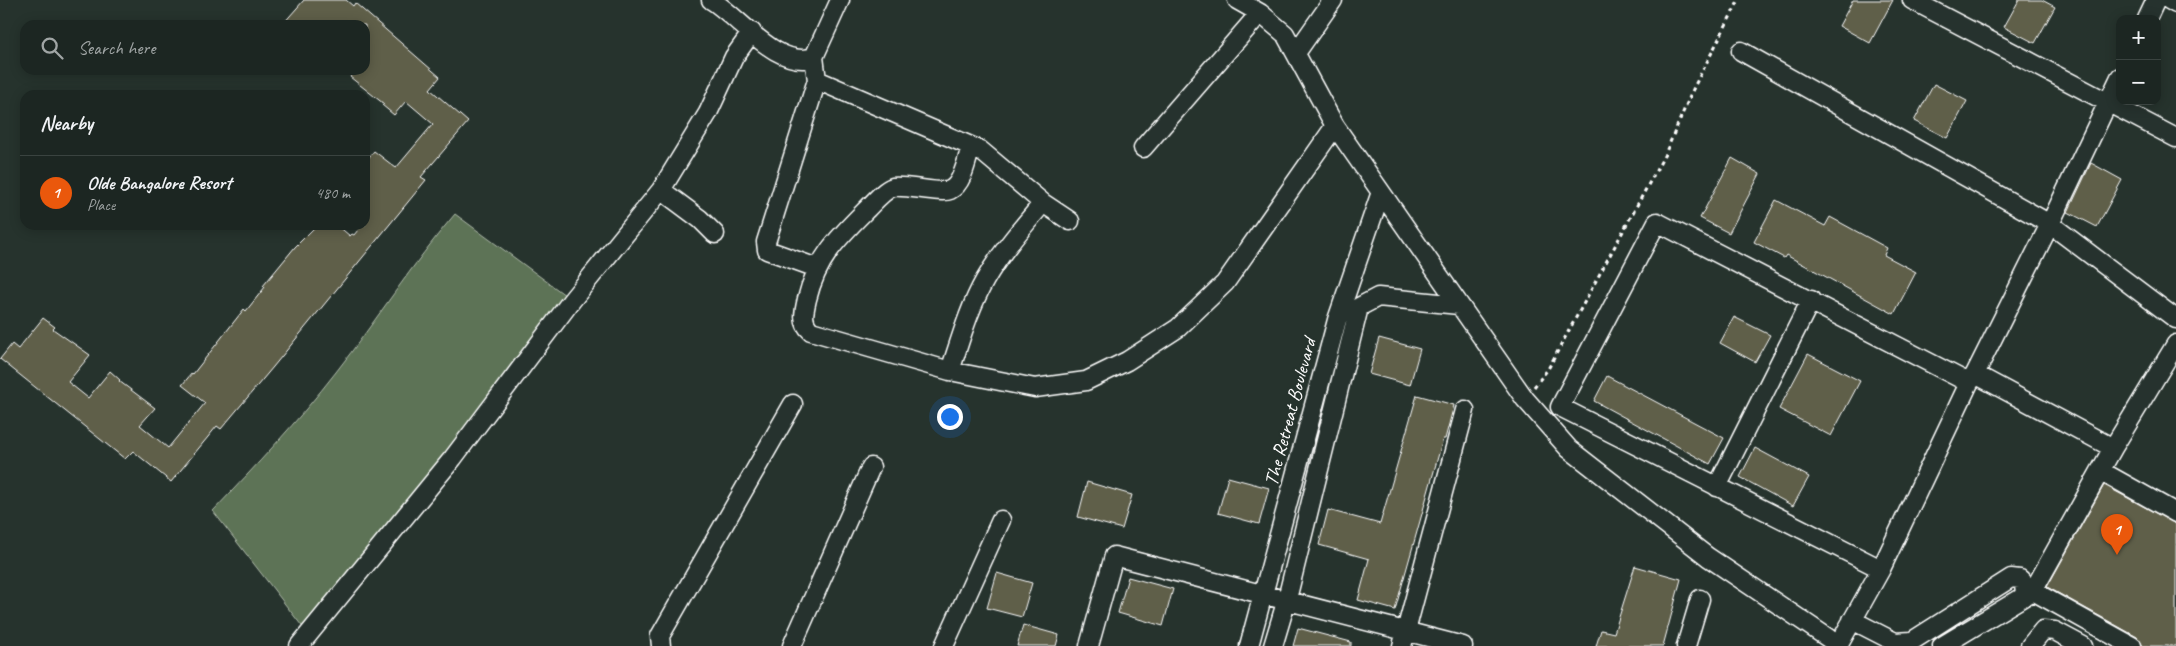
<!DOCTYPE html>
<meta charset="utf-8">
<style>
:root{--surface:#1c2622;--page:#252e2a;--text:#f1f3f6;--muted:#a0a5a5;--line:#3a4340;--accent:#ea580c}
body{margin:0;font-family:Caveat,sans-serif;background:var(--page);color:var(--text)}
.controls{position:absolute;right:15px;top:15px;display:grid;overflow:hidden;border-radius:10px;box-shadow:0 2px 12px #0003}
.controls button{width:45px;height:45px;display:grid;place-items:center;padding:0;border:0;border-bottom:1px solid var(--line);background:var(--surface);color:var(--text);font:25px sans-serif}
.you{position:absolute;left:949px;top:416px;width:18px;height:18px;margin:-12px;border:4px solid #fff;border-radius:50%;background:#1a73e8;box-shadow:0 0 0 8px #1a73e833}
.badge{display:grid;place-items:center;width:32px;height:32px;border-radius:50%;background:var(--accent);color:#fff;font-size:16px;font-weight:700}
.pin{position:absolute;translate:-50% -41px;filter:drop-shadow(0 1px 2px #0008)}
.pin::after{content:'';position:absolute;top:26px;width:18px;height:15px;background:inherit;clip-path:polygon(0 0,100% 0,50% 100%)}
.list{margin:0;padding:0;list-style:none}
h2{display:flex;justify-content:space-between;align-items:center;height:65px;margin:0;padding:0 20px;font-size:21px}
h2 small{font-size:16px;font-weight:400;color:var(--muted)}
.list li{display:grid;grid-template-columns:32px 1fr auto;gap:15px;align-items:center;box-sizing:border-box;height:75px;padding:0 20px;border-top:1px solid var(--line)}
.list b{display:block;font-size:19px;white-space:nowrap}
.list p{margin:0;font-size:16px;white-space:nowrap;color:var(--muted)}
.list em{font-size:16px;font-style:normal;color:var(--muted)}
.icon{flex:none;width:28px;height:28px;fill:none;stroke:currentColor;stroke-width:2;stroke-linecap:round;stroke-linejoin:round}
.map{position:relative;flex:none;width:2176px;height:646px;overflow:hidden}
.search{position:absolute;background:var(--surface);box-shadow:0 2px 12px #0003;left:20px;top:20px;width:350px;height:55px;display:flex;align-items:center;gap:12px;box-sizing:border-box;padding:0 18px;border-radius:15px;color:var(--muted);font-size:19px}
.panel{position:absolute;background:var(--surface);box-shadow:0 2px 12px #0003;left:20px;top:90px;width:350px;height:140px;border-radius:15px}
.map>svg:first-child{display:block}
</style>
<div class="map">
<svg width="2176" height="646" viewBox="0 0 2176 646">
<rect width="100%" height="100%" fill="#26332d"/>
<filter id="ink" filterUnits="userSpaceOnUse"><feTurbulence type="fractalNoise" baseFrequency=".02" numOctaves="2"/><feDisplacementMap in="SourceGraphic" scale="10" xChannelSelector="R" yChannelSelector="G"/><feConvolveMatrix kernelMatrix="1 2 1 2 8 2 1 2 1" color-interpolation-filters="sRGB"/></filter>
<g filter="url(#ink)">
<path fill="#5d7356" stroke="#aeb9aa" d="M455,214L565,295L437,466L305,630L213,511C256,466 298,421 336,372C377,320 412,264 455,214Z"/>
<path fill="#5f5f4a" stroke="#fff" d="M304,0H346L353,6L355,3L440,77L430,89L468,122L421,177L426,180L273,367L221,429L217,426L171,482L133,451L125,459L0,359L12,344L18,349L43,318L55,327L53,329L90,355L68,382L88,398L110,371L120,380L119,381L155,408L140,425L168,448L205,403L182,385L192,373L193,374L244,309L246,311L265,287L263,286L295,247L317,225H337L350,236L352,234L354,235L362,225H365V162L374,151L396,168L433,124L406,101L394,115L382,105L384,104L350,77L355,70H365V25H282Z
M1853,0H1893L1870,43L1839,26Z
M2019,0H2042L2055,7L2035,43L2004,27Z
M1934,84L1967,101L1947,138L1914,121Z
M1732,158L1760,174L1729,233L1700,218Z
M2091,163L2122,180L2097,227L2068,212Z
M1776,200L1825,226L1830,217L1887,248L1884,255L1916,272L1894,314L1786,255L1784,258L1754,242Z
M1734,317L1770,335L1755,362L1720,343Z
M1379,338L1420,349L1410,385L1369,374Z
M1808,354L1860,381L1831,436L1779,409Z
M1607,376L1724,438L1710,464L1594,401Z
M1417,395L1454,405L1445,439H1443L1395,610L1358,600L1369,559L1319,545L1328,510L1380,524Z
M1755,448L1809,477L1793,506L1740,477Z
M1228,477L1269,488L1259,524L1218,513Z
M1087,482L1132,495L1122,529L1078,517Z
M2104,485L2176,524V646H2143L2137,637L2047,587Z
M1635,566L1681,579L1663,646H1596L1601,630L1614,633Z
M997,573L1032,583L1022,617L987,608Z
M1128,577L1173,589L1163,626L1118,613Z
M1023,625L1059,635L1056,646H1017Z
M1298,628L1351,642V646H1293Z"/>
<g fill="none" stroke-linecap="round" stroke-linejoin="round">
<defs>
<path id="minor" d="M711,0C740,17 777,70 814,57L840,0
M1237,0L1260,13L1285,34L1335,126L1525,399L1569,449L1708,557L1828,638L1838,646
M1912,0L2176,138
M2169,0L2176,4
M2147,19L2156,0
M1741,51L2050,224L2176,319
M1296,53L1333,0
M814,57L817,80L766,242L767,250L817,268
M817,80L980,150L1043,203L1070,221
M971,146C967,159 963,184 950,190C941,194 907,185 893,187C884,190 874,202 867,209C838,238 817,258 807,299C804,312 801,322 811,331L950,371L1035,388L1086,381L1127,361L1178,328L1225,283L1335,126
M1143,148L1260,13
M661,190L700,219L715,234
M950,371C960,341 969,308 985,280C1001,252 1022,228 1043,203
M1975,374L2050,224L2120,77
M2101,471L2176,513
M1717,487L1811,300
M1881,569L1560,407L1657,222L1969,383
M2033,591L2132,646
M1852,620L1895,642L1912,641L2011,578L2020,579L2024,583L2025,596
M299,646L453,458L572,300L661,190L708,113L734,57L752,32
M661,646L660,636L793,404
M792,646L871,467
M944,646L1001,520
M1089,646L1114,556L1463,646
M1249,646L1337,320L1381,192
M1273,646L1287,599L1359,307L1378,297L1459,305
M1402,646L1465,410
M1686,646L1700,599
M1838,646L1881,569L1969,383L1975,374L2113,448L2176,344
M1942,646L2033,591L2113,448
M2030,646L2043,630L2055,631L2083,646"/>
</defs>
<use href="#minor" stroke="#fff" stroke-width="21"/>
<path stroke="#fff" stroke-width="3" stroke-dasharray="4 4" stroke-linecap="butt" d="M1534,387L1548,369L1665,154L1694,87L1739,0"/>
<use href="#minor" stroke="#26332d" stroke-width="18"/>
</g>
</g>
<g text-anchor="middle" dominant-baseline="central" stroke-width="4.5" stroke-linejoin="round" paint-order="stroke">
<g font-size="20" fill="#fff" stroke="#26332d">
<text transform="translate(1290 412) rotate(-75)">The Retreat Boulevard</text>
</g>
</g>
</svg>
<div class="controls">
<button>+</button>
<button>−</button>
</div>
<div class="you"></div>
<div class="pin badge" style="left:2117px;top:555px">1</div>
<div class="search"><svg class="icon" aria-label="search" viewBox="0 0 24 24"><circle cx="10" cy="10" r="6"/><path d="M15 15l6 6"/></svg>Search here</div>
<section class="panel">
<h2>Nearby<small></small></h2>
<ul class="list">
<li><span class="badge">1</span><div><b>Olde Bangalore Resort</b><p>Place</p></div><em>480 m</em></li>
</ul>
</section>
</div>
